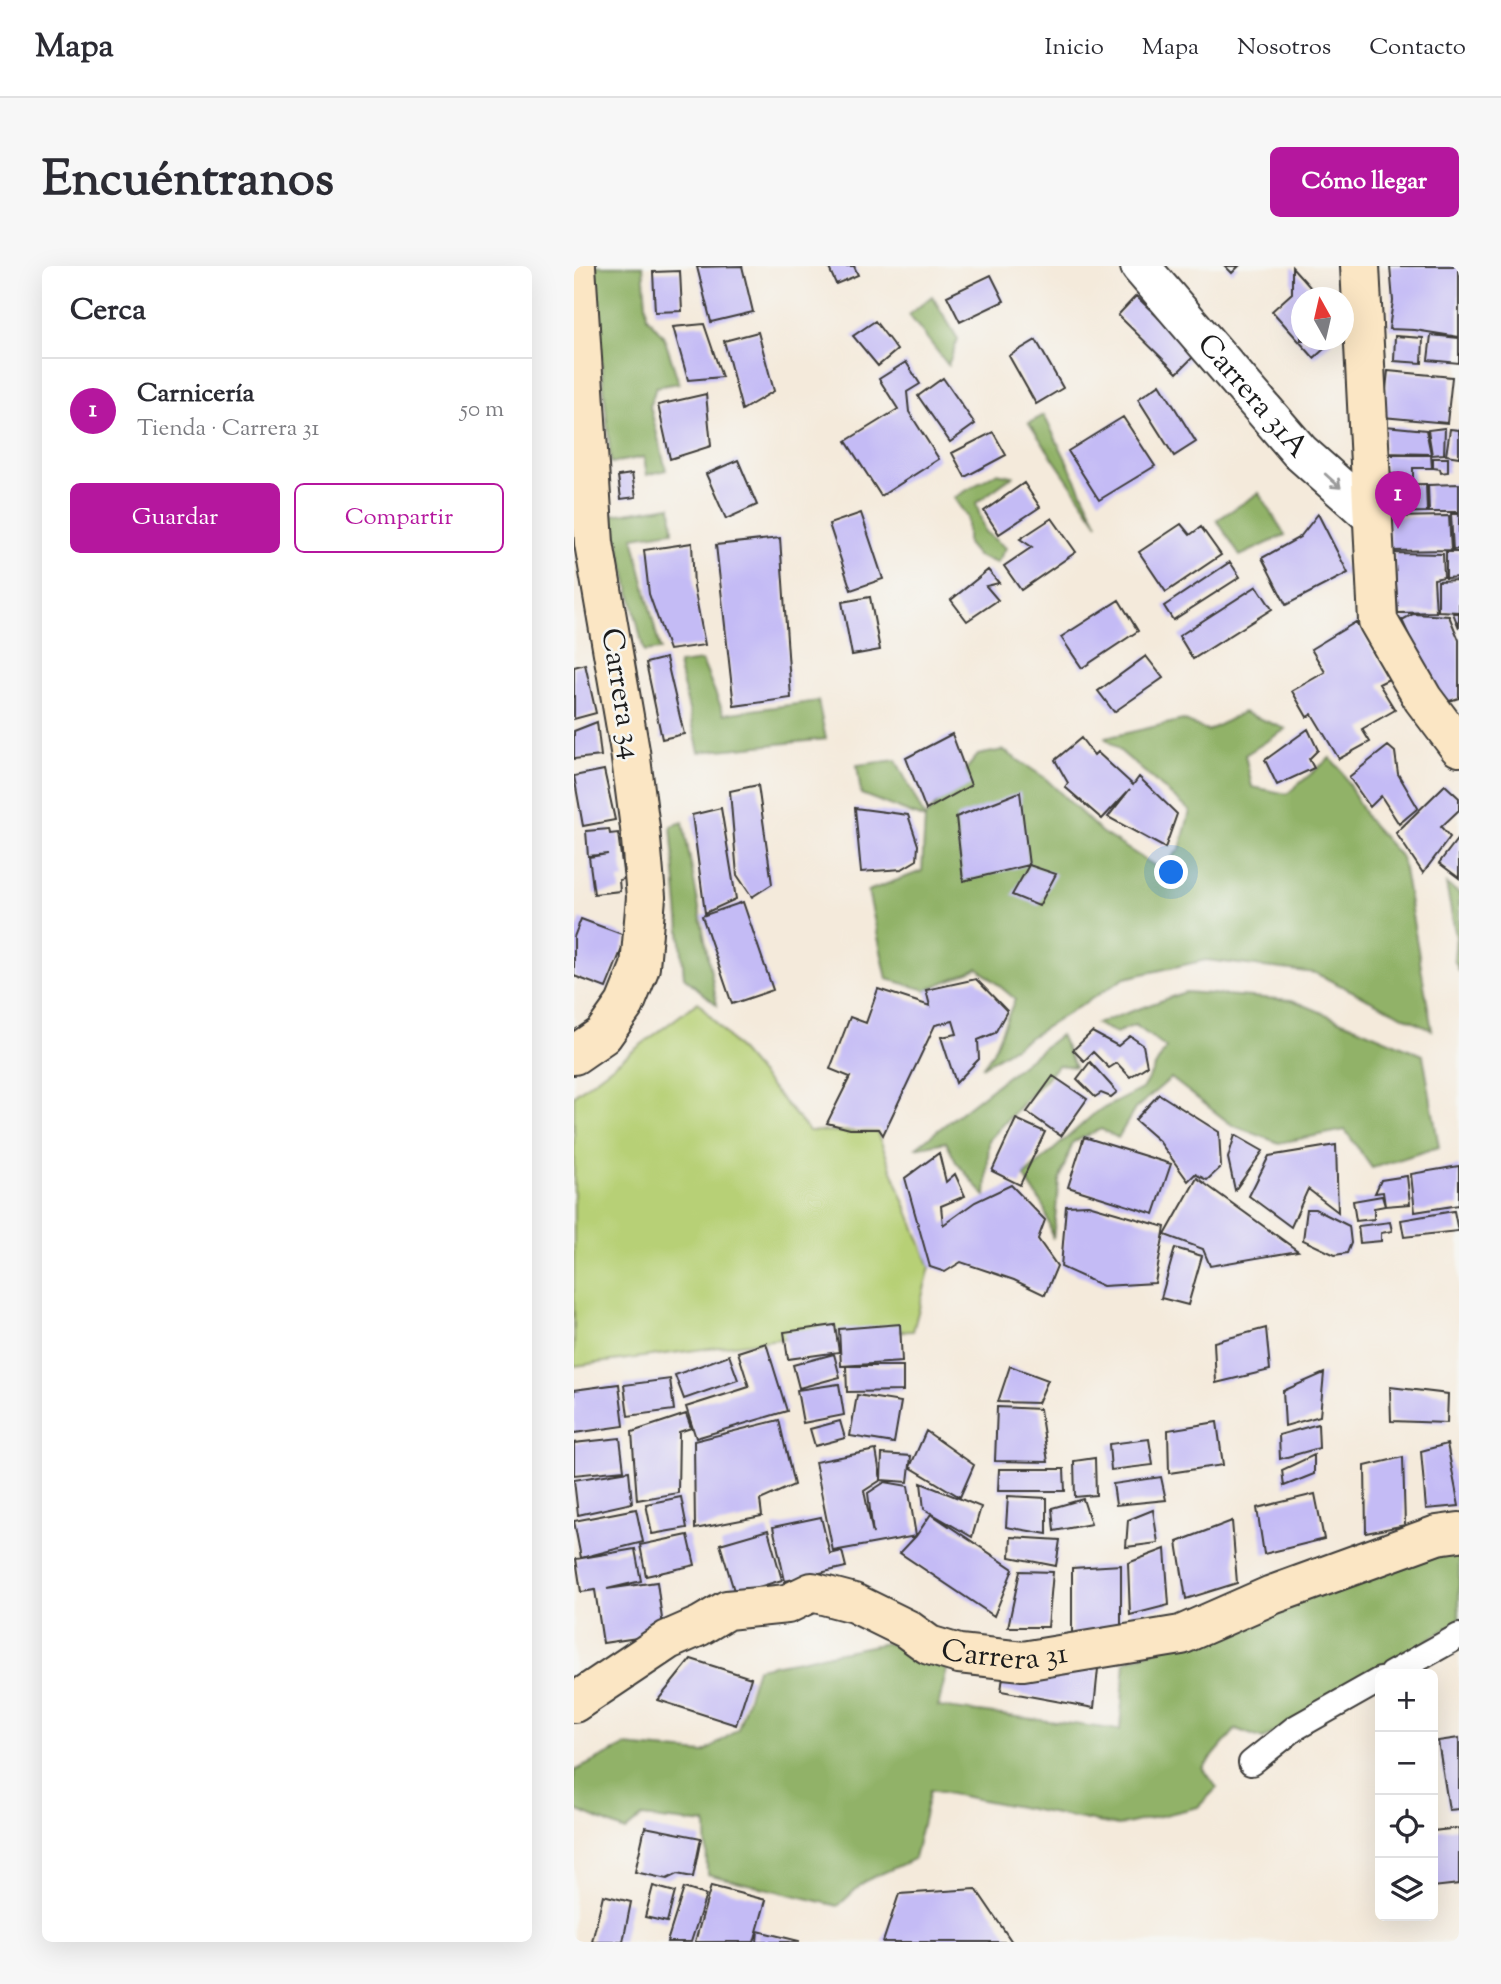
<!DOCTYPE html>
<html lang="es">
<meta charset="utf-8">
<style>
:root{--surface:#fff;--page:#f7f7f7;--text:#2b2b33;--muted:#7c7c81;--line:#e1e1e2;--accent:#b5179e}
body{margin:0;font-family:"Sorts Mill Goudy",serif;background:var(--page);color:var(--text)}
.controls{position:absolute;right:21px;bottom:21px;display:grid;overflow:hidden;border-radius:10px;box-shadow:0 7px 28px #0002}
.controls button{width:63px;height:63px;display:grid;place-items:center;padding:0;border:0;border-bottom:2px solid var(--line);background:var(--surface);color:var(--text);font:35px sans-serif}
.compass{position:absolute;left:717px;top:21px;width:63px;height:63px;border-radius:50%;background:var(--surface);box-shadow:0 7px 28px #0002;rotate:352deg}
.you{position:absolute;left:598px;top:607px;width:24px;height:24px;margin:-18px;border:5px solid #fff;border-radius:50%;background:#1a73e8;box-shadow:0 0 0 10px #1a73e833}
.badge{display:grid;place-items:center;width:46px;height:46px;border-radius:50%;background:var(--accent);color:#fff;font-size:23px;font-weight:700}
.pin{position:absolute;translate:-50% -58px;filter:drop-shadow(0 2px 4px #0008)}
.pin::after{content:'';position:absolute;top:37px;width:24px;height:21px;background:inherit;clip-path:polygon(0 0,100% 0,50% 100%)}
.list{margin:0;padding:0;list-style:none}
h2{display:flex;justify-content:space-between;align-items:center;height:91px;margin:0;padding:0 28px;font-size:30px}
h2 small{font-size:23px;font-weight:400;color:var(--muted)}
.list li{display:grid;grid-template-columns:46px 1fr auto;gap:21px;align-items:center;box-sizing:border-box;height:105px;padding:0 28px;border-top:2px solid var(--line)}
.list b{display:block;font-size:26px;white-space:nowrap}
.list p{margin:0;font-size:23px;white-space:nowrap;color:var(--muted)}
.list em{font-size:23px;font-style:normal;color:var(--muted)}
.actions{display:flex;gap:14px;padding:21px 28px}
.actions a{flex:1;padding:16px 0;border:2px solid var(--accent);border-radius:10px;text-align:center;font-size:24px;color:var(--accent)}
.actions .main{background:var(--accent);color:#fff}
.icon{flex:none;width:38px;height:38px;fill:none;stroke:currentColor;stroke-width:2;stroke-linecap:round;stroke-linejoin:round}
.map{position:relative;flex:none;width:885px;height:1676px;overflow:hidden;border-radius:10px}
header{display:flex;align-items:center;gap:42px;box-sizing:border-box;height:98px;padding:0 35px;background:var(--surface);border-bottom:2px solid var(--line)}
header strong{font-size:33px}
nav{display:flex;gap:38px;margin-inline-start:auto;font-size:24px}
.intro{display:flex;align-items:center;justify-content:space-between;box-sizing:border-box;height:168px;padding:0 42px}
h1{margin:0;font-size:49px}
.button{padding:18px 32px;border-radius:10px;background:var(--accent);color:#fff;font-size:24px;font-weight:700}
main{display:flex;gap:42px;padding:0 42px}
aside{flex:1;background:var(--surface);border-radius:10px;box-shadow:0 7px 28px #0002}
.map>svg:first-child{display:block}
</style>
<header>
<strong>Mapa</strong>
<nav><a>Inicio</a><a>Mapa</a><a>Nosotros</a><a>Contacto</a></nav>
</header>
<div class="intro"><h1>Encuéntranos</h1><a class="button">Cómo llegar</a></div>
<main>
<aside>
<h2>Cerca<small></small></h2>
<ul class="list">
<li><span class="badge">1</span><div><b>Carnicería</b><p>Tienda · Carrera 31</p></div><em>50 m</em></li>
</ul>
<div class="actions"><a class="main">Guardar</a><a>Compartir</a></div>
</aside>
<div class="map">
<svg width="885" height="1676" viewBox="0 0 885 1676">
<rect width="100%" height="100%" fill="#f6f6f2"/>
<filter id="ink" filterUnits="userSpaceOnUse"><feTurbulence type="fractalNoise" baseFrequency=".0143" numOctaves="2"/><feDisplacementMap in="SourceGraphic" scale="14" xChannelSelector="R" yChannelSelector="G"/><feConvolveMatrix kernelMatrix="1 2 1 2 8 2 1 2 1" color-interpolation-filters="sRGB"/></filter>
<filter id="wash" filterUnits="userSpaceOnUse"><feTurbulence type="fractalNoise" baseFrequency=".00686" numOctaves="4" result="noise"/><feDisplacementMap in="SourceGraphic" scale="28" xChannelSelector="R" yChannelSelector="G"/><feGaussianBlur stdDeviation="1.57" result="paint"/><feColorMatrix in="noise" values="0 0 0 0 0 0 0 0 0 0 0 0 0 0 0 0 0 1.4 0 .05"/><feComposite in="paint" operator="in"/></filter>
<g filter="url(#wash)">
<rect width="100%" height="100%" fill="#f4eadb"/>
<path fill="#b7d076" stroke="#6a7649" stroke-width="2" d="M124,736L235,865L303,866L356,1001L339,1065L251,1067L0,1100V829Z"/>
<path fill="#91b267" stroke="#566742" stroke-width="2" d="M18,0H69L73,51L90,71L105,117L82,121L76,140L92,204L73,209L70,191L37,197Z
M358,30L384,73L374,99L335,49Z
M470,149L524,258L455,157Z
M422,207L439,210L402,237L411,266L432,282L423,297L403,290L393,278V251L380,232Z
M685,227L711,269L666,290L643,254Z
M97,240L99,265L59,271L86,384L70,386L38,249Z
M128,395L150,448L244,435L252,473L125,486L104,398Z
M669,446L712,463L671,489L678,521L713,528L756,492L767,504L793,553L828,592L858,764L741,707L632,694L551,712L408,801L419,786L441,733L404,702L352,724L313,713L294,625L348,605L351,553L287,528L283,499L322,494L351,552L404,489L429,484L471,512L527,566L586,603L606,583L616,545L531,472L609,454L634,465Z
M109,556L143,739L110,711L97,560Z
M872,618L885,627V706L880,693L882,671Z
M611,726L718,734L849,789L865,881L798,902L771,864L705,877L658,859L597,812L561,843L544,872L527,863L499,876L485,915L479,973L470,941L450,910L522,846L568,823L592,782L561,759L542,767L522,758Z
M486,769L501,801L484,799L415,874L412,931L382,896L372,876L341,882Z
M869,1280L885,1284V1355L689,1473L662,1463L629,1502L643,1522L624,1541L544,1560L356,1524L340,1593L291,1615L264,1640L133,1608L132,1558L68,1551L51,1565L0,1543V1505L51,1480L130,1487L164,1463L183,1402L312,1377L376,1391L364,1441L546,1464L551,1395Z"/>
<g id="blocks">
<path fill="#c4bbf5" d="M168,0L179,46L137,56L123,1Z
M254,0H280L284,9L262,18Z
M651,0H665L658,7Z
M816,0H885V71L841,64L815,63L819,35Z
M718,1L746,32H727V74H760L740,92L698,45L718,27Z
M106,5L108,45L81,46L79,6Z
M417,9L430,35L386,56L373,30Z
M562,30L622,88L603,107L544,49Z
M301,55L323,84L304,100L279,70Z
M130,58L148,111L114,114L99,61Z
M184,66L200,125L168,144L150,75Z
M857,69L885,72V97L854,94Z
M821,70L849,72L848,97L820,95Z
M462,74L489,122L462,138L435,90Z
M332,96L346,118L333,126L335,146L365,193L307,230L272,175L324,143L305,113Z
M814,105L878,111L873,157L809,151Z
M369,112L401,158L376,176L344,130Z
M586,118L622,176L600,190L564,133Z
M132,128L137,180L96,193L84,139Z
M549,151L581,200L525,234L494,185Z
M811,160L852,164L857,188L810,187Z
M871,162L870,188L858,189L854,164Z
M876,163L885,164V191L872,189Z
M419,166L432,189L391,211L378,187Z
M809,189H857L858,202H839V216H820L821,208H812Z
M859,192H874V206L867,207L866,203L859,202Z
M164,194L183,239L152,253L132,208Z
M58,208L62,231L47,233L44,210Z
M450,217L466,241L425,268L410,245Z
M852,218L853,246L809,247L808,219Z
M885,218V246H855L854,219Z
M287,247L309,313L277,324L255,258Z
M744,248L774,307L712,339L688,292L726,271Z
M877,248H885V283L879,284Z
M875,250L877,284L817,285L814,251Z
M478,252L502,286L447,324L430,300L458,281L446,273Z
M607,258L616,269L627,261L647,289L592,326L565,286Z
M206,272L217,432L160,440L142,279Z
M118,277L120,321L131,379L95,384L75,328L70,284Z
M872,286H885V311L872,312Z
M820,287L869,288L870,311L860,313L862,346L824,347Z
M656,296L666,311L599,354L590,340Z
M414,304L425,317L412,320L424,334L393,355L377,334Z
M885,314V346L864,345V315Z
M683,320L698,343L619,393L605,370Z
M296,331L306,384L278,389L268,336Z
M545,334L564,365L508,402L487,371Z
M879,347H885V362Z
M839,348L875,350L885,374V432L866,438L828,354Z
M782,356L815,413L805,418L821,444L788,463L796,476L765,493L738,448L733,451L718,425L751,406L737,383Z
M572,390L589,412L540,446L524,425Z
M92,392L110,468L88,473L72,397Z
M11,398L22,447L0,453V401Z
M23,456L27,490L0,493V465Z
M734,463L744,484L735,493L740,502L703,519L691,494Z
M378,468L397,519L352,544L332,492Z
M507,472L520,489L523,486L559,519L565,511L603,548L591,582L534,551L556,523L528,553L491,521L494,517L481,494Z
M814,480L821,486L824,508L844,542L825,558L807,530L796,541L775,511Z
M30,504L41,554L9,560L0,510Z
M184,519L198,618L178,631L163,609L156,525Z
M871,519L885,532V544L867,561L876,571L849,607L822,567Z
M446,526L455,599L482,608L465,640L438,629L455,599L389,615L382,551Z
M147,542L162,633L131,647L118,549Z
M281,542L334,549L344,579L343,594L328,603L287,606Z
M35,563L36,568L44,567L50,613L45,614L46,625L20,628L15,591L34,588L14,590L12,565Z
M885,571V612L865,597Z
M169,636L199,724L158,738L128,650Z
M7,653L53,670L32,722L0,710V671Z
M402,713L433,745L421,767L404,774L405,793L382,817L367,771L383,768L379,755L361,759L309,869L305,863H276L253,857L276,811L256,803L276,751L292,757L304,723L356,740L352,724Z
M518,766L544,780L556,770L569,779L573,800L556,811L543,797L535,802L519,786L510,795L499,784Z
M516,796L543,826L537,831L527,827L521,831L503,813Z
M479,810L513,833L487,870L453,846Z
M585,828L645,866L647,901L633,914L621,908L614,915L585,875L561,854Z
M442,853L471,866L446,919L418,905Z
M661,869L689,885L661,924L654,892Z
M510,871L597,898L580,948L494,921Z
M762,879L764,946L734,923L717,961L675,930L695,890Z
M365,887L372,916L381,908L391,930L367,940L369,959L401,936L437,919L471,954L464,973L483,1000L471,1029L440,1014L387,996L371,1006L356,1001L331,912Z
M885,900V939L841,946L837,908Z
M833,910L836,938L811,940L809,926L801,927L807,914Z
M623,912L724,985L636,1000L629,983L591,969Z
M808,930L811,940L800,942V953L782,955L779,935Z
M514,939L591,961L581,1017L529,1020L487,1001L492,940Z
M733,943H741L775,960L777,977L773,987L761,989L729,974Z
M880,945L884,965L830,971L827,954Z
M816,956L818,965L807,967V975L786,977L784,960Z
M601,982L628,990L614,1039L587,1032Z
M326,1058L328,1096L267,1100L265,1063Z
M261,1059L265,1086L214,1093L210,1066Z
M692,1062L696,1104L642,1117L640,1076Z
M192,1077L213,1145L122,1172L112,1141L175,1121L164,1086Z
M260,1088L266,1111L225,1122L219,1099Z
M155,1089L164,1114L110,1133L101,1109Z
M272,1100H329V1125L273,1126Z
M436,1100L474,1114L464,1137L424,1136Z
M750,1107L746,1150L711,1160L709,1125Z
M96,1113L100,1144L54,1150L50,1119Z
M45,1118L50,1160L0,1167V1124Z
M265,1118L270,1149L229,1157L223,1124Z
M816,1121L874,1128L873,1157L817,1155Z
M283,1129L327,1136L320,1177L276,1170Z
M423,1141L466,1143L474,1196L421,1195Z
M112,1148L117,1162L105,1166L104,1227L63,1234L58,1166Z
M205,1154L220,1219L186,1234L188,1250L121,1263L120,1175Z
M266,1155L271,1172L241,1180L236,1163Z
M643,1156L649,1199L595,1207L594,1164Z
M744,1158L745,1182L706,1193L705,1169Z
M352,1165L400,1199L386,1231L336,1201Z
M46,1172L50,1204L0,1209V1177Z
M575,1173L579,1199L537,1204L535,1178Z
M873,1178L885,1240L852,1243L847,1185Z
M302,1184L307,1214L290,1225L299,1268L294,1227L311,1216L334,1220L342,1270L259,1285L241,1196Z
M308,1188L337,1190L334,1216L307,1214Z
M740,1189V1208L710,1220L708,1204Z
M829,1191L831,1259L792,1267L791,1200Z
M521,1192L522,1229L501,1231L500,1195Z
M425,1203H490L491,1225H424Z
M55,1205L58,1237L4,1249L0,1214Z
M587,1211L592,1234L542,1239L539,1218Z
M347,1217L407,1241L398,1271L350,1243Z
M741,1228L750,1273L690,1288L683,1242Z
M434,1230L473,1232V1268L432,1261Z
M107,1231L113,1262L78,1268L72,1238Z
M509,1233L517,1258L480,1265L478,1242Z
M62,1243L69,1276L7,1292L0,1255Z
M579,1244L584,1277L552,1281L554,1254Z
M357,1248L439,1303L420,1350L326,1287L342,1270Z
M247,1251L256,1288L268,1285L272,1301L211,1315L199,1261Z
M658,1255L663,1317L612,1333L603,1276Z
M194,1264L208,1314L161,1328L146,1278Z
M114,1269L121,1299L72,1310L66,1279Z
M437,1271L486,1274L482,1300L436,1291Z
M61,1283L67,1315L33,1323L83,1316L90,1368L29,1377L21,1324L7,1326L2,1293Z
M591,1283L595,1339L556,1349L554,1297Z
M547,1299V1362L498,1367V1302Z
M446,1305L479,1306L474,1361H434Z
M117,1393L177,1412L162,1459L84,1434Z
M525,1393L520,1442L427,1425L431,1396Z
M885,1472V1543L875,1544L864,1475Z
M71,1561L127,1572L119,1611L103,1608L93,1613L61,1606Z
M885,1562V1618L859,1621V1565Z
M79,1620L101,1626L93,1656L71,1651Z
M137,1620L192,1634L180,1676H121Z
M110,1622L132,1629L117,1676H93Z
M402,1623L438,1676H309L325,1628Z
M29,1629L57,1636L49,1676H18Z
M184,1665L225,1675V1676H183Z"/>
</g>
</g>
<g filter="url(#ink)">
<use href="#blocks" fill-opacity="0" stroke="#3c3b39" stroke-width="2"/>
<g fill="none" stroke-linecap="round" stroke-linejoin="round">
<defs>
<path id="lane" d="M817,1408L885,1370
M677,1497L721,1462L806,1414"/>
<g id="street">
<path id="s1" d="M566,0L726,186L799,251"/>
</g>
<g id="secondary">
<path d="M786,0L804,355L849,433L885,481"/>
<path d="M0,789L29,769L51,738L66,701L72,631L66,562L56,485L20,277L2,0"/>
<path id="s2" d="M0,1437L94,1374L126,1360L153,1344L213,1338L238,1326L280,1337L333,1363L355,1379L385,1388L449,1395L607,1369L698,1329L863,1269L885,1266"/>
</g>
</defs>
<use href="#lane" stroke="#3c3b39" stroke-width="28"/>
<use href="#street" stroke="#3c3b39" stroke-width="42"/>
<use href="#secondary" stroke="#3c3b39" stroke-width="42"/>
<use href="#lane" stroke="#fff" stroke-width="24"/>
<use href="#street" stroke="#fff" stroke-width="38"/>
<use href="#secondary" stroke="#fbe6c4" stroke-width="38"/>
</g>
<defs><path id="oneway-shaft" d="M-6 0H5M1.5-3L5.5 0L1.5 3" fill="none" stroke-width="1.6" stroke-linecap="round" stroke-linejoin="round" transform="scale(1.75)"/></defs>
<use stroke="#999" href="#oneway-shaft" transform="translate(759 215) rotate(42)"/>
</g>
<g text-anchor="middle" dominant-baseline="central" stroke-width="5" stroke-linejoin="round" paint-order="stroke">
<g font-size="30" fill="#1c1c1c" stroke="#f6f6f2">
<text stroke="none"><textPath href="#s1" startOffset="172">Carrera 31A</textPath></text>
<text transform="translate(46 428) rotate(81)">Carrera 34</text>
<text stroke="none"><textPath href="#s2" startOffset="474">Carrera 31</textPath></text>
</g>
</g>
</svg>
<div class="controls">
<button>+</button>
<button>−</button>
<button><svg class="icon" aria-label="locate" viewBox="0 0 24 24"><circle cx="12" cy="12" r="6"/><path d="M12 2v4M12 18v4M2 12h4M18 12h4"/></svg></button>
<button><svg class="icon" aria-label="layers" viewBox="0 0 24 24"><path d="M12 4l9 5-9 5-9-5zM3 14l9 5 9-5"/></svg></button>
</div>
<svg class="compass" viewBox="-18 -18 36 36"><path d="M0-13l5 13h-10z" fill="#e53935"/><path d="M0 13l5-13h-10z" fill="#7c7c81"/></svg>
<div class="you"></div>
<div class="pin badge" style="left:824px;top:263px">1</div>
</div>
</main>
